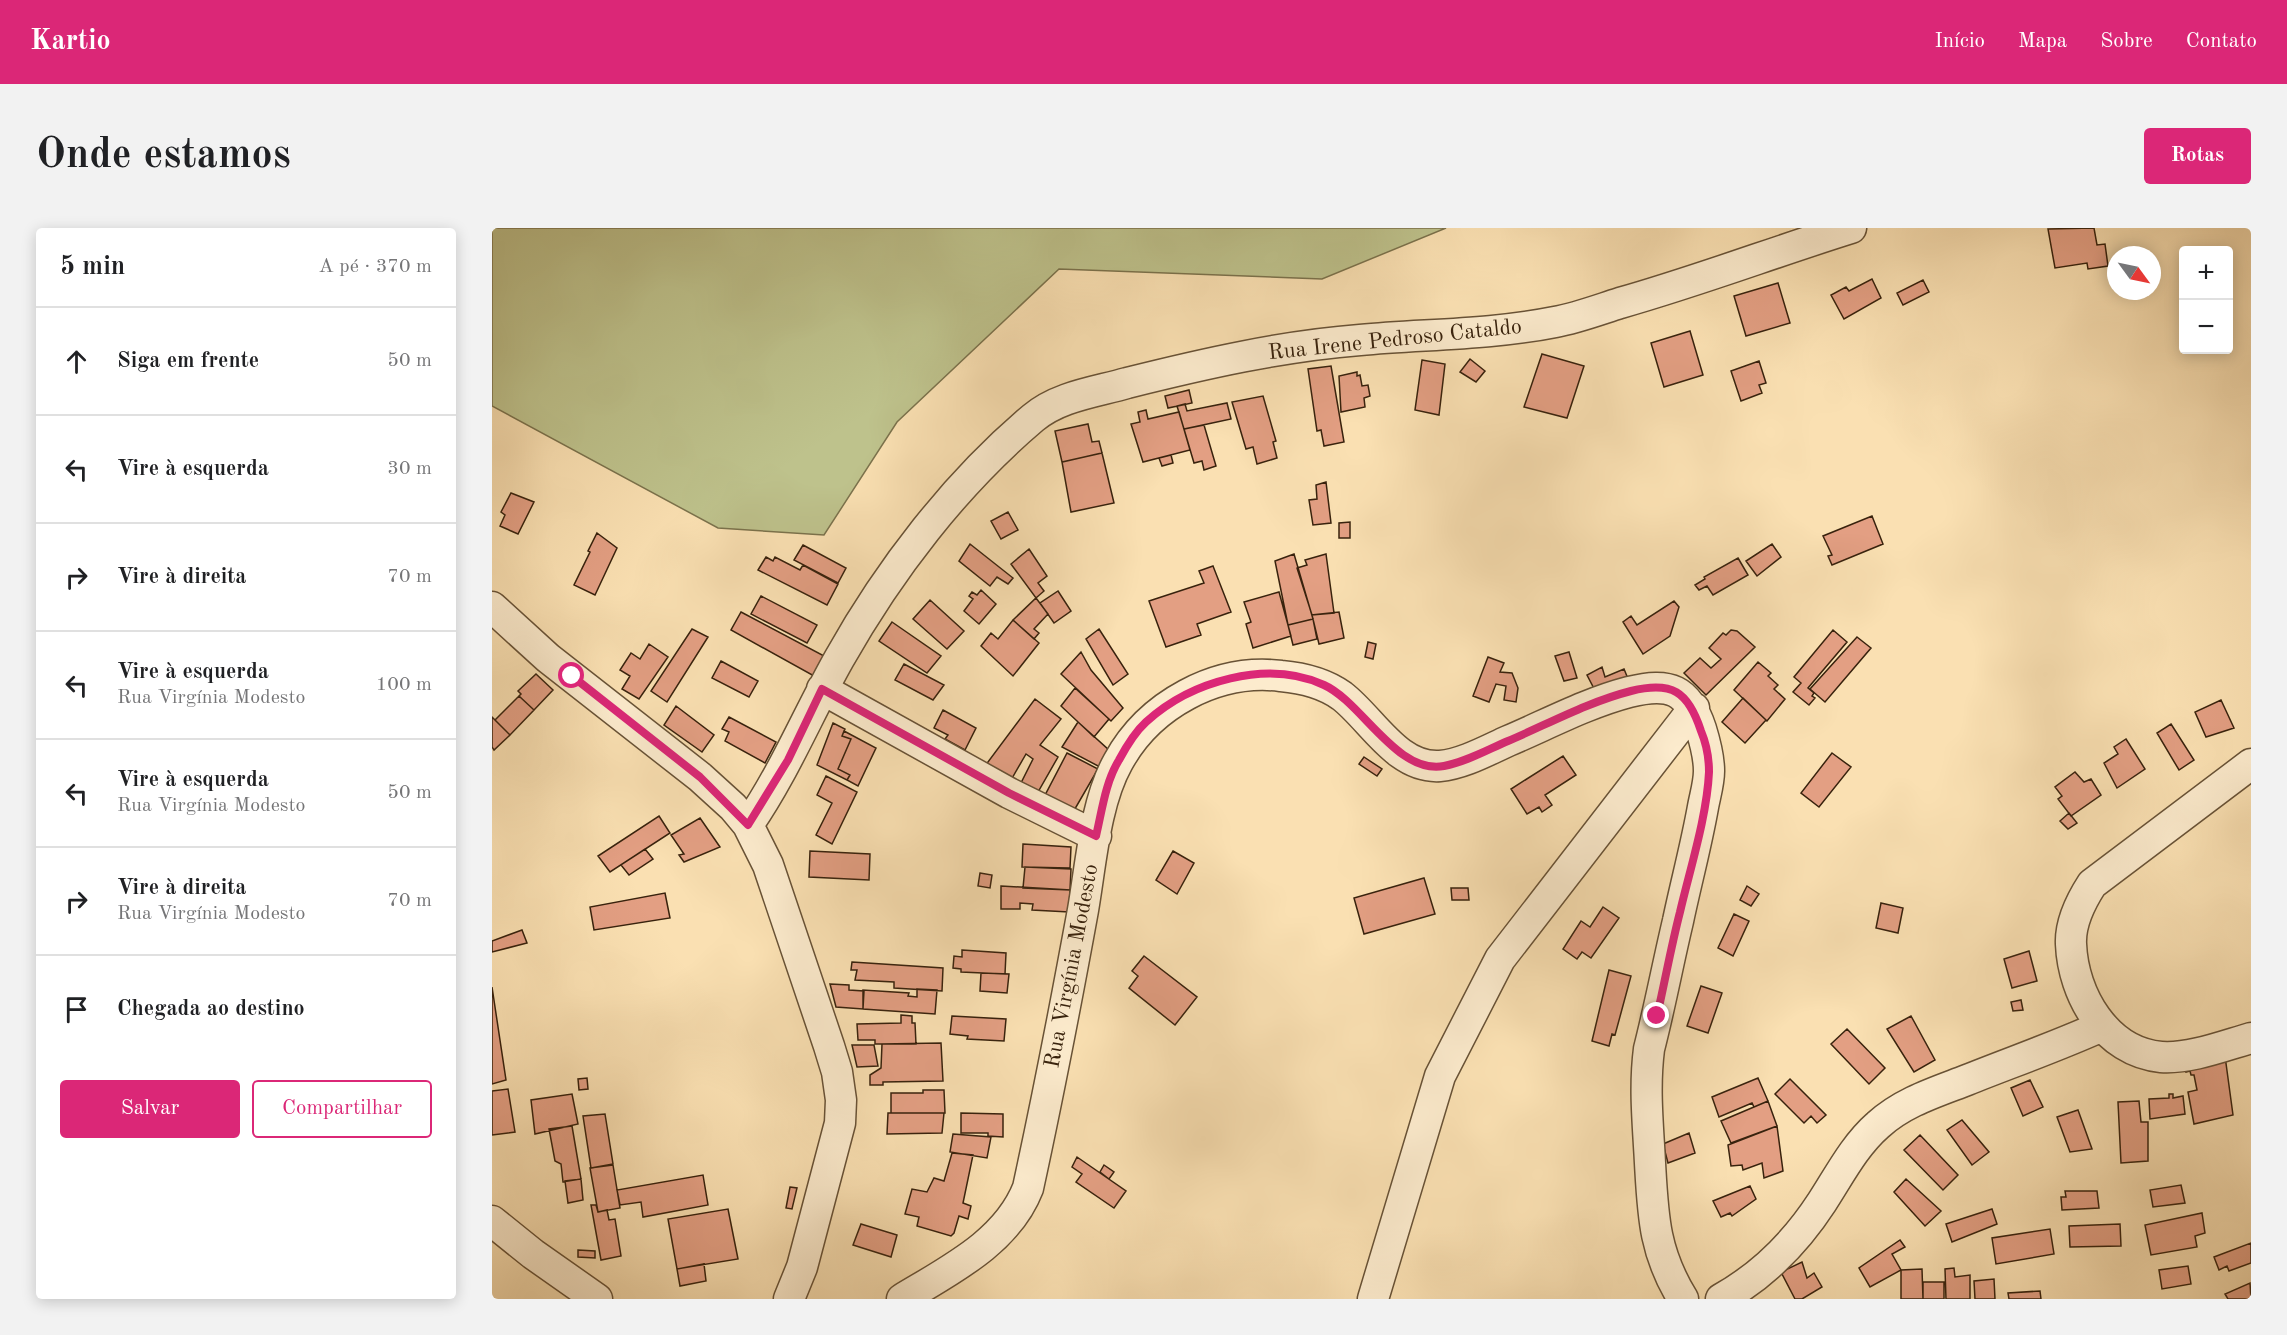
<!DOCTYPE html>
<html lang="pt">
<meta charset="utf-8">
<style>
:root{--surface:#fff;--page:#f2f2f2;--text:#202124;--muted:#757577;--line:#e0e0e0;--accent:#db2777}
body{margin:0;font-family:"Old Standard TT",serif;background:var(--page);color:var(--text)}
.controls{position:absolute;right:18px;top:18px;display:grid;overflow:hidden;border-radius:6px;box-shadow:0 3px 15px #0003}
.controls button{width:54px;height:54px;display:grid;place-items:center;padding:0;border:0;border-bottom:2px solid var(--line);background:var(--surface);color:var(--text);font:30px sans-serif}
.compass{position:absolute;left:1615px;top:18px;width:54px;height:54px;border-radius:50%;background:var(--surface);box-shadow:0 3px 15px #0003;rotate:123deg}
.stop{position:absolute;width:18px;height:18px;margin:-14px;border:4px solid #db2777;border-radius:50%;background:#fff}
.stop.end{background:#db2777;border-color:#fff;box-shadow:0 2px 6px #0008}
.list{margin:0;padding:0;list-style:none}
h2{display:flex;justify-content:space-between;align-items:center;height:78px;margin:0;padding:0 24px;font-size:26px}
h2 small{font-size:20px;font-weight:400;color:var(--muted)}
.list li{display:grid;grid-template-columns:39px 1fr auto;gap:18px;align-items:center;box-sizing:border-box;height:108px;padding:0 24px;border-top:2px solid var(--line)}
.list b{display:block;font-size:22px;white-space:nowrap}
.list p{margin:0;font-size:20px;white-space:nowrap;color:var(--muted)}
.list em{font-size:20px;font-style:normal;color:var(--muted)}
.actions{display:flex;gap:12px;padding:18px 24px}
.actions a{flex:1;padding:14px 0;border:2px solid var(--accent);border-radius:6px;text-align:center;font-size:21px;color:var(--accent)}
.actions .main{background:var(--accent);color:#fff}
.icon{flex:none;width:33px;height:33px;fill:none;stroke:currentColor;stroke-width:2;stroke-linecap:round;stroke-linejoin:round}
.map{position:relative;flex:none;width:1759px;height:1071px;overflow:hidden;border-radius:6px}
header{display:flex;align-items:center;gap:36px;box-sizing:border-box;height:84px;padding:0 30px;background:var(--accent);color:#fff}
header strong{font-size:28px}
nav{display:flex;gap:33px;margin-inline-start:auto;font-size:21px}
.intro{display:flex;align-items:center;justify-content:space-between;box-sizing:border-box;height:144px;padding:0 36px}
h1{margin:0;font-size:42px}
.button{padding:15px 27px;border-radius:6px;background:var(--accent);color:#fff;font-size:21px;font-weight:700}
main{display:flex;gap:36px;padding:0 36px}
aside{flex:1;background:var(--surface);border-radius:6px;box-shadow:0 3px 15px #0003}
.map>svg:first-child{display:block}
</style>
<header>
<strong>Kartio</strong>
<nav><a>Início</a><a>Mapa</a><a>Sobre</a><a>Contato</a></nav>
</header>
<div class="intro"><h1>Onde estamos</h1><a class="button">Rotas</a></div>
<main>
<aside>
<h2>5 min<small>A pé · 370 m</small></h2>
<ul class="list">
<li><svg class="icon" aria-label="ahead" viewBox="0 0 24 24"><path d="M12 20V5M6 11l6-6 6 6"/></svg><div><b>Siga em frente</b></div><em>50 m</em></li>
<li><svg class="icon" aria-label="left" viewBox="0 0 24 24"><path d="M17 20v-9H6M10 6l-5 5 5 5"/></svg><div><b>Vire à esquerda</b></div><em>30 m</em></li>
<li><svg class="icon" aria-label="right" viewBox="0 0 24 24"><path d="M7 20v-9h11M14 6l5 5-5 5"/></svg><div><b>Vire à direita</b></div><em>70 m</em></li>
<li><svg class="icon" aria-label="left" viewBox="0 0 24 24"><path d="M17 20v-9H6M10 6l-5 5 5 5"/></svg><div><b>Vire à esquerda</b><p>Rua Virgínia Modesto</p></div><em>100 m</em></li>
<li><svg class="icon" aria-label="left" viewBox="0 0 24 24"><path d="M17 20v-9H6M10 6l-5 5 5 5"/></svg><div><b>Vire à esquerda</b><p>Rua Virgínia Modesto</p></div><em>50 m</em></li>
<li><svg class="icon" aria-label="right" viewBox="0 0 24 24"><path d="M7 20v-9h11M14 6l5 5-5 5"/></svg><div><b>Vire à direita</b><p>Rua Virgínia Modesto</p></div><em>70 m</em></li>
<li><svg class="icon" aria-label="arrive" viewBox="0 0 24 24"><path d="M6 21V4h12l-3 4 3 4H6"/></svg><div><b>Chegada ao destino</b></div></li>
</ul>
<div class="actions"><a class="main">Salvar</a><a>Compartilhar</a></div>
</aside>
<div class="map">
<svg width="1759" height="1071" viewBox="0 0 1759 1071">
<rect width="100%" height="100%" fill="#fae0b2"/>
<filter id="stains"><feTurbulence type="fractalNoise" baseFrequency=".00333" numOctaves="4"/><feColorMatrix values="0 0 0 0 .2 0 0 0 0 .09 0 0 0 0 .02 0 0 0 .5 -.17"/></filter>
<radialGradient id="worn" r=".72"><stop offset=".6" stop-color="#630" stop-opacity="0"/><stop offset="1" stop-color="#630" stop-opacity=".3"/></radialGradient>
<path fill="#bec28c" stroke="#7b724c" stroke-width="1.5" d="M0,0H954L830,51L567,41L405,194L332,307L226,300L0,178Z"/>
<path fill="#e39f83" stroke="#38220d" stroke-width="1.5" d="M1602,0L1605,17L1613,16L1616,38L1596,41L1595,35L1563,40L1556,1Z
M1380,51L1389,70L1352,91L1339,67L1354,59L1357,63Z
M1431,52L1437,64L1411,77L1405,65Z
M1286,55L1298,95L1254,108L1242,68Z
M1198,103L1211,147L1172,159L1159,115Z
M1050,126L1092,138L1075,190L1032,179Z
M978,131L993,143L984,154L968,144Z
M930,132L953,136L947,187L923,182Z
M1267,133L1274,155L1267,157L1270,165L1249,173L1239,143Z
M839,138L852,214L832,218L829,202L825,203L816,141Z
M865,144V148L868,147L870,158L876,157L878,168L872,170L873,179L849,184L847,148Z
M697,162L700,175L676,180L673,168Z
M771,168L784,213L781,214L785,230L765,236L761,219L754,221L740,174Z
M735,175L739,191L692,201L685,178L693,176L695,183Z
M654,182L656,191L687,184L698,222L651,234L639,196L648,194L646,184Z
M596,196L600,214L607,213L610,225L570,234L563,203Z
M712,197L724,238L712,242L710,233L702,235L692,201Z
M610,225L622,275L579,284L570,234Z
M679,227L681,235L670,238L667,230Z
M834,254L839,295L821,297L817,272L825,271L824,257Z
M19,265L42,274L26,306L8,298L13,287L9,284Z
M516,284L526,302L509,311L499,293Z
M1380,288L1391,316L1340,337L1336,328L1340,327L1331,308Z
M858,294V310H847V295Z
M105,305L125,320L103,367L82,357L98,324L96,323Z
M478,316L521,350L516,356L505,349L498,358L467,333Z
M1280,316L1289,329L1265,348L1254,333Z
M311,317L354,340L346,355L302,332Z
M537,321L555,348L546,355L552,363L544,370L519,336Z
M802,326L821,391L796,397L783,333Z
M834,326L842,385L820,387L805,340L815,337L813,332Z
M274,329L281,333L283,329L308,342L311,337L346,356L335,377L266,342Z
M1246,330L1256,347L1221,367L1215,358L1207,362L1203,357L1213,351L1212,349Z
M721,338L739,384L705,396L709,407L674,419L657,373L712,355L707,343Z
M489,362L504,376L487,396L472,383L481,371L477,368L480,364L485,367Z
M566,363L579,383L562,395L548,375Z
M787,364L799,408L761,420L754,396L759,394L752,374Z
M269,368L325,397L315,415L259,386Z
M544,370L556,386L542,401L547,405L542,411L521,392Z
M438,372L472,403L455,421L421,391Z
M1182,373L1187,379L1178,408L1151,426L1131,394L1139,388L1145,397Z
M249,384L334,429L322,448L239,402Z
M847,384L852,410L827,416L820,387Z
M821,391L825,411L801,417L796,397Z
M521,392L547,415L521,448L489,418L499,405L506,411Z
M400,394L449,428L435,445L387,413Z
M200,401L216,409L175,474L159,463Z
M607,401L636,446L621,457L594,411Z
M1239,402L1245,403L1263,419L1214,467L1192,445L1208,430L1219,440L1229,431L1217,420L1231,405L1234,407Z
M1341,402L1355,414L1316,460L1322,465L1320,468L1323,470L1317,477L1301,464L1309,455L1302,449Z
M1365,409L1379,420L1333,474L1318,461Z
M876,414L884,416L881,431L873,429Z
M157,416L176,429L147,471L130,461L138,448L128,442L139,425L148,431Z
M589,424L599,442L631,480L619,493L569,446Z
M1077,424L1085,450L1072,453L1063,428Z
M996,429L1012,435L1008,444L1020,445L1026,460L1024,474L1012,472L1014,458L1004,456L997,474L981,468Z
M229,433L266,453L257,469L220,450Z
M1266,434L1279,445L1276,448L1286,457L1282,461L1293,471L1275,493L1242,462Z
M412,436L452,457L441,472L403,452Z
M1110,439L1113,449L1132,441L1139,458L1108,472L1095,447Z
M44,446L61,462L42,482L27,468L29,466L26,463Z
M583,460L617,491L602,509L569,478Z
M27,468L42,482L18,507L3,492Z
M1251,470L1274,492L1253,515L1230,494Z
M543,471L569,491L548,517L566,529L546,564L529,555L541,531L534,526L519,552L493,538Z
M1729,472L1742,500L1714,509L1703,484Z
M184,478L222,507L210,524L172,497Z
M451,482L484,500L473,522L453,511L456,507L442,500Z
M0,489L18,507L2,522L0,519Z
M237,489L284,514L273,535L233,513L237,504L230,501Z
M586,494L618,523L608,539L570,519Z
M341,495L353,501L350,508L359,511L346,541L358,547L355,552L325,537Z
M1679,496L1702,532L1687,542L1665,505Z
M352,503L384,520L366,558L355,552L358,547L346,541L359,511L350,508Z
M1634,511L1653,541L1625,560L1612,535L1626,526L1622,519Z
M575,525L606,541L580,586L550,573Z
M1340,525L1359,539L1327,579L1309,565Z
M1071,528L1084,547L1053,567L1060,577L1050,584L1047,579L1035,586L1019,561Z
M872,529L890,541L885,548L867,536Z
M1583,544L1592,554L1599,551L1609,567L1579,588L1566,571L1570,568L1563,559Z
M334,548L365,564L340,616L324,607L340,575L325,567Z
M1577,585L1585,595L1576,601L1568,593Z
M167,588L178,605L118,644L106,628Z
M208,590L228,619L192,634L187,627L192,626L179,607Z
M531,616L579,619L578,640L530,639Z
M153,621L161,631L137,647L129,637Z
M318,623L378,626L377,652L317,649Z
M681,623L702,635L685,666L664,652Z
M533,639L579,641L578,662L531,660Z
M488,645L500,647L498,660L486,658Z
M932,650L943,686L872,706L862,670Z
M509,658L578,662L577,684L540,682L541,676L528,675V681H509Z
M1255,658L1267,666L1259,678L1248,672Z
M959,660H976L977,672H960Z
M173,665L178,690L102,702L98,679Z
M1389,675L1411,680L1406,705L1384,700Z
M1111,679L1127,690L1099,730L1090,724L1085,731L1071,721L1089,693L1098,699Z
M1242,686L1257,693L1241,728L1226,720Z
M30,702L35,715L0,724V713Z
M470,722L514,725L513,746L469,744V741L461,740L462,728L470,729Z
M1537,723L1545,753L1520,760L1512,731Z
M652,728L705,769L683,797L637,760L646,748L640,743Z
M360,734L451,740L450,763L402,760V754L363,752L365,742H359Z
M1117,742L1139,748L1123,807L1120,806L1117,818L1100,813Z
M489,745L517,746L515,765L488,763Z
M338,756L357,757V762L372,763L371,781L344,779Z
M1209,758L1230,765L1216,805L1195,798Z
M0,759L14,852L0,856Z
M425,761L445,762L443,786L371,781V762L417,765L416,768L425,769Z
M1529,772L1531,782L1521,783L1519,774Z
M409,787L420,788V795H423L424,816H383V812H366L365,796L409,795Z
M460,788L514,791L512,813L475,811L476,808L458,806Z
M1419,788L1443,832L1422,844L1395,801Z
M1355,801L1393,840L1377,856L1339,816Z
M449,815L451,853L391,854V857H378V847L389,840L390,816Z
M360,817H382L386,838L365,839Z
M1733,828L1741,887L1702,896L1696,864L1705,862L1702,847H1699L1698,843L1694,844L1693,837Z
M95,850L96,861L87,862L86,851Z
M1266,850L1276,873L1262,879L1260,875L1227,889L1220,869Z
M1298,851L1334,887L1325,895L1319,888L1312,895L1283,866Z
M1538,852L1551,879L1531,888L1519,860Z
M16,861L23,904L0,907V863Z
M431,862H452L453,885H399V865H431Z
M80,866L86,896L43,906L39,872Z
M1677,866H1681V870L1691,868L1693,886L1658,891L1657,871L1677,870Z
M1276,873L1285,898L1239,915L1229,893Z
M1647,873L1649,894H1656V933L1629,935L1626,874Z
M1586,882L1600,921L1578,924L1565,889Z
M396,885H452L450,905L395,906Z
M469,885L511,886V909L496,908V905H469Z
M113,886L121,936L99,940L91,888Z
M1470,892L1497,924L1480,937L1455,902Z
M80,898L89,951L71,954L69,936L63,933L57,901Z
M1285,898L1291,943L1272,950L1270,935L1251,942L1250,937L1239,938L1236,917Z
M1197,905L1203,925L1176,935L1171,916Z
M461,906L499,909L495,930L458,924Z
M1428,907L1466,947L1451,962L1412,922Z
M460,925L481,927L471,975L479,978L476,991L467,988L462,1005L459,1008L425,998L427,989L413,986L420,961L435,964L442,950L452,953Z
M585,929L634,963L622,980L584,954L590,946L580,939Z
M121,937L128,980L106,984L98,940Z
M612,937L622,944L617,951L608,944Z
M211,947L216,977L151,989L149,974L128,977L125,962Z
M89,951L91,972L76,975L73,953Z
M1414,951L1449,983L1433,998L1402,964Z
M1689,957L1693,975L1661,979L1658,962Z
M1258,958L1264,971L1240,988L1238,985L1229,989L1221,973Z
M298,959L305,960L300,981L294,980Z
M1573,963H1605L1607,980L1570,982L1569,969H1574Z
M99,977H104L106,984L115,982L117,992L123,991L129,1028L109,1032Z
M236,981L246,1031L185,1041L176,991Z
M1500,981L1505,996L1460,1014L1454,996Z
M1710,985L1713,1005L1703,1008L1705,1019L1659,1027L1653,997Z
M369,996L405,1007L399,1029L361,1017Z
M1628,996L1629,1018L1578,1019L1577,998Z
M1558,1001L1562,1026L1504,1036L1500,1010Z
M1408,1012L1413,1019L1400,1026L1409,1042L1378,1059L1367,1040Z
M1759,1015V1035L1737,1043L1735,1038L1727,1042L1722,1029Z
M86,1022L103,1023V1030L86,1029Z
M1310,1034L1315,1050L1322,1045L1330,1059L1310,1071H1303L1289,1044Z
M212,1036L214,1053L188,1058L185,1041Z
M1696,1038L1699,1056L1670,1061L1667,1042Z
M1462,1040L1463,1049L1478,1047V1071H1454L1453,1041Z
M1430,1041L1431,1071H1409V1042Z
M1502,1051L1503,1071H1483L1482,1053Z
M1431,1054H1452V1071H1431Z
M1758,1055L1759,1071H1736L1733,1066Z
M1548,1063L1549,1071H1517L1516,1065Z"/>
<g fill="none" stroke-linecap="round" stroke-linejoin="round">
<defs>
<path id="street" d="M0,379L56,430L208,549L241,579L256,597L276,637L337,818L345,844L349,872L348,895L310,1039L297,1071
M330,461L517,565L604,608
M1759,536L1600,656C1589,673 1578,695 1579,716C1581,767 1614,824 1669,829C1698,831 1731,818 1759,810
M256,597C292,545 316,486 347,431C397,342 463,256 541,190C567,168 604,164 635,155C711,136 790,118 868,112C933,106 998,107 1063,94C1085,90 1106,82 1128,75C1206,53 1282,24 1359,0
M0,993L41,1026L105,1071
M410,1071C458,1042 515,1014 536,960C556,868 574,775 591,682C599,636 603,575 626,534C657,477 724,440 789,448C812,450 832,455 850,468C880,491 905,541 948,538C971,536 996,522 1016,513C1056,496 1095,475 1137,464C1178,454 1196,461 1209,501C1213,514 1217,529 1217,543C1217,555 1213,568 1211,579C1204,618 1194,655 1186,693C1176,735 1168,778 1157,821C1152,860 1156,896 1158,935C1161,988 1162,1024 1191,1071
M881,1071L948,848L1008,731L1202,480
M1229,1071C1270,1048 1304,1014 1330,974C1347,948 1362,918 1386,897C1411,874 1444,864 1475,852C1520,834 1566,818 1610,798"/>
</defs>
<use href="#street" stroke="#685236" stroke-width="33"/>
<use href="#street" stroke="#fcebcd" stroke-width="30"/>
</g>
<g fill="none" stroke-linecap="round" stroke-linejoin="round">
<path stroke="#db2777" stroke-width="8" d="M80,448L208,549L256,597L296,532L330,461L517,565L604,608C610,583 613,555 627,532C634,519 643,504 654,494C699,453 775,431 832,457C870,474 905,547 952,538C974,534 995,522 1016,513C1056,496 1096,474 1139,463C1180,453 1196,463 1209,503C1214,515 1217,531 1217,544C1215,588 1198,641 1188,684C1179,719 1173,753 1165,788"/>
</g>
<g text-anchor="middle" dominant-baseline="central" stroke-width="5" stroke-linejoin="round" paint-order="stroke">
<g font-size="22" fill="#38220d" stroke="#fcebcd">
<text transform="translate(903 112) rotate(-6)">Rua Irene Pedroso Cataldo</text>
<text transform="translate(580 738) rotate(-79)">Rua Virgínia Modesto</text>
</g>
</g>
<rect width="100%" height="100%" filter="url(#stains)"/>
<rect width="100%" height="100%" fill="url(#worn)"/>
</svg>
<div class="controls">
<button>+</button>
<button>−</button>
</div>
<svg class="compass" viewBox="-18 -18 36 36"><path d="M0-13l5 13h-10z" fill="#e53935"/><path d="M0 13l5-13h-10z" fill="#757577"/></svg>
<div class="stop" style="left:80px;top:448px"></div>
<div class="stop end" style="left:1165px;top:788px"></div>
</div>
</main>
